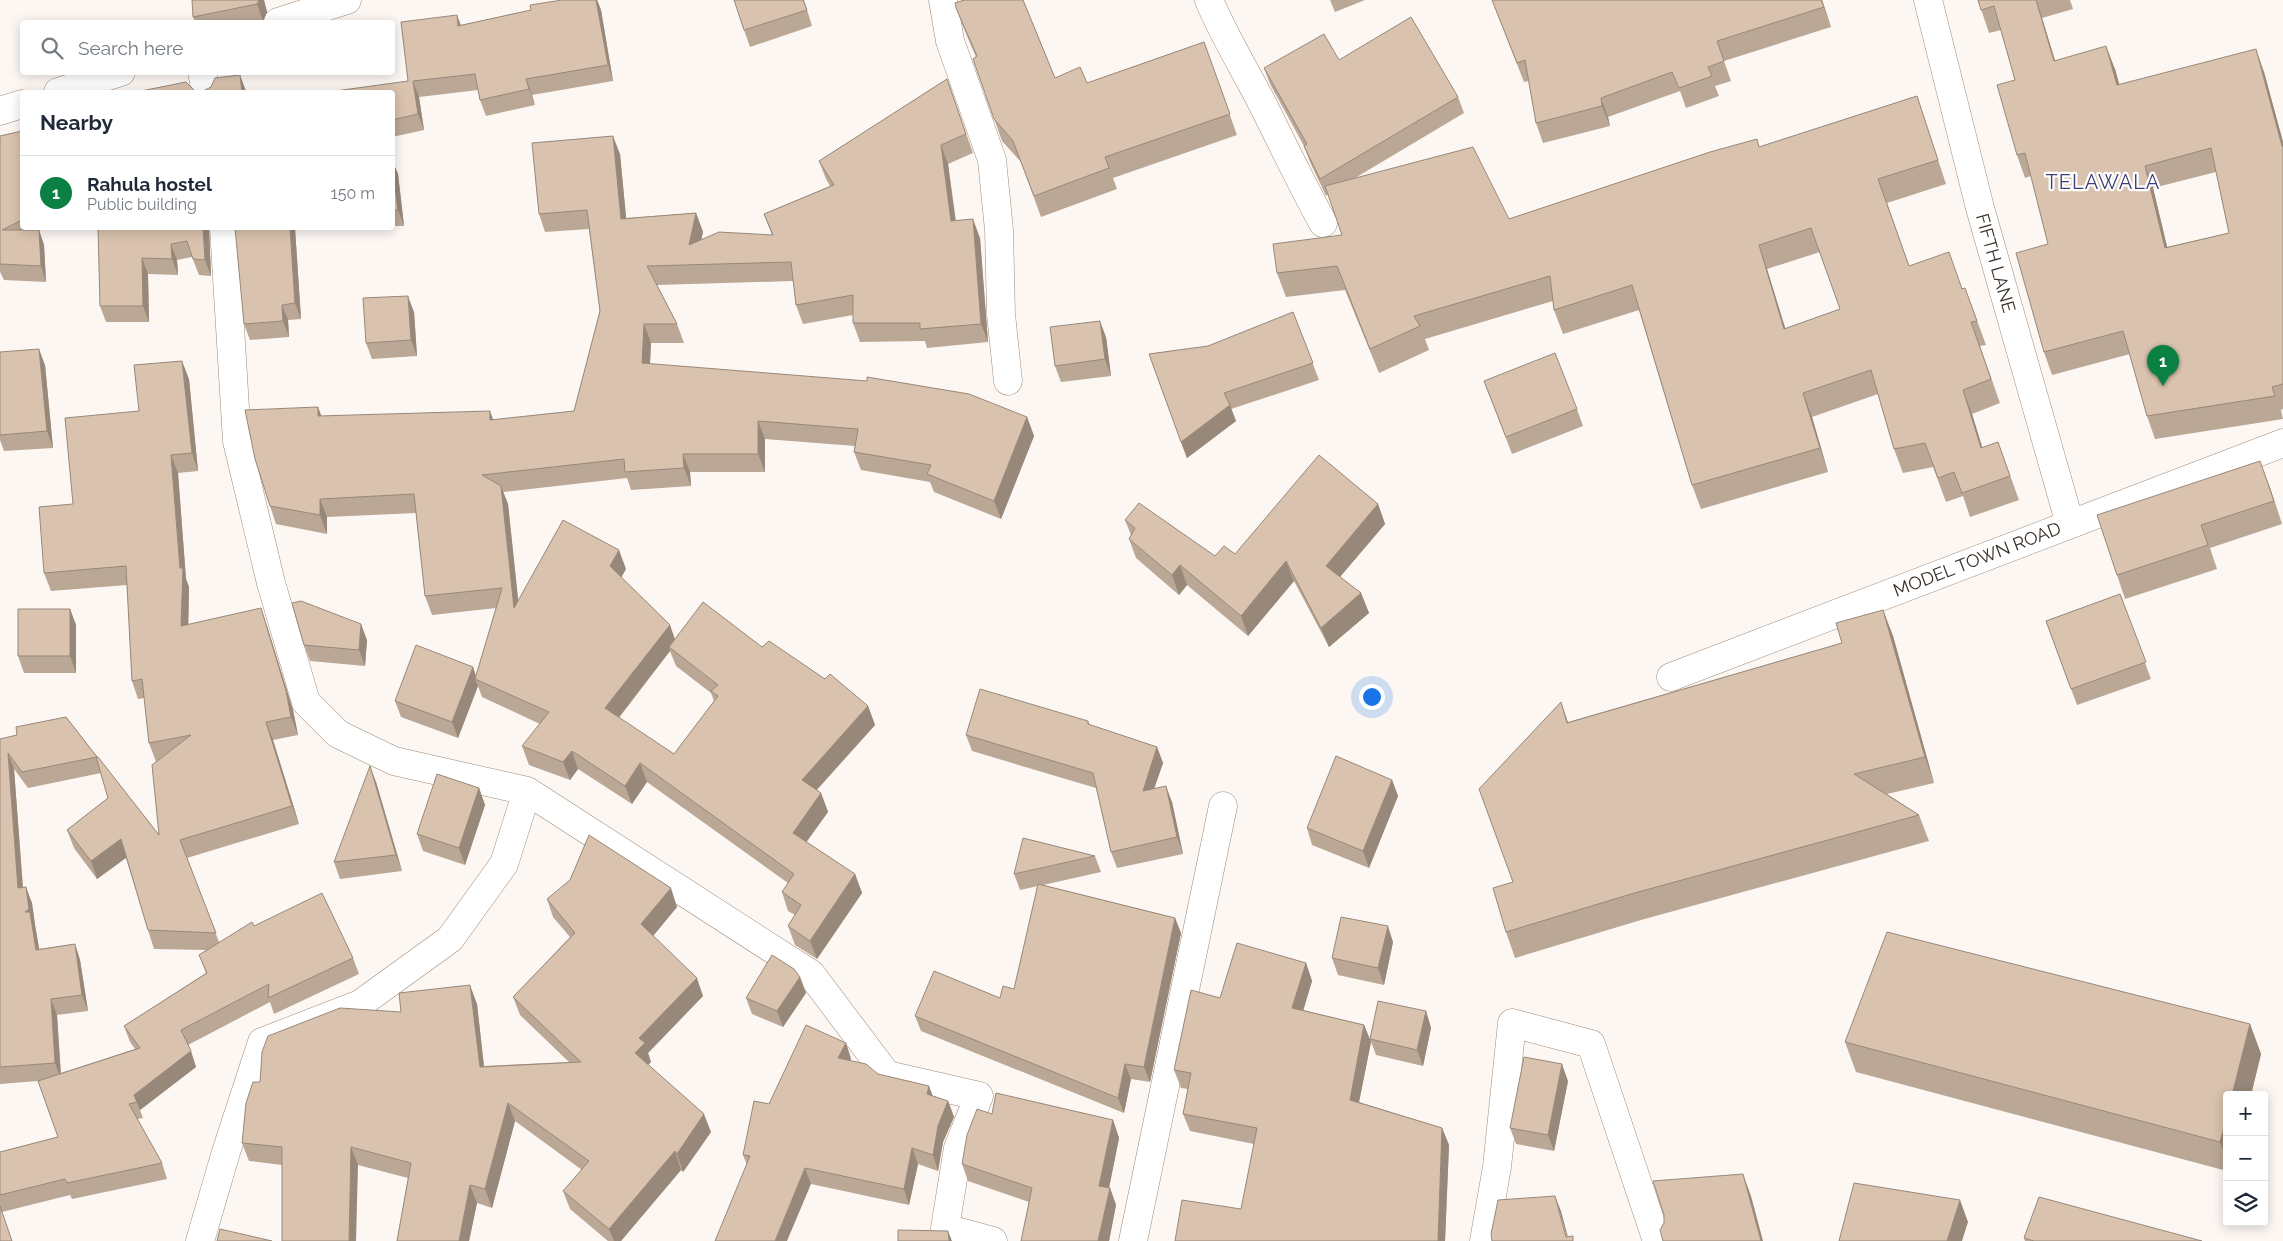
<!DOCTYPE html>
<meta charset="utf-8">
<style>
:root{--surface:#fff;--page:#f2f2f3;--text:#1f2937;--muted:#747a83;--line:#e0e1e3;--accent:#0b8043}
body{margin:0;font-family:Raleway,sans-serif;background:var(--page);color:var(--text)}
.controls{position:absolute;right:15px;bottom:15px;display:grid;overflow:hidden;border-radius:5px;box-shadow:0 2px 12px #0003}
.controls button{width:45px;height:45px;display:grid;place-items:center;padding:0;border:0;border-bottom:1px solid var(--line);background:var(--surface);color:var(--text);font:25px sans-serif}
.you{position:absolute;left:1371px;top:696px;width:18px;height:18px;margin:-12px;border:4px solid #fff;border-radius:50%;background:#1a73e8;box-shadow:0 0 0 8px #1a73e833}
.badge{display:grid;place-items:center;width:32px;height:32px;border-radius:50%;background:var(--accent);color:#fff;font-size:16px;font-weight:700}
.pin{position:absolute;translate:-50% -41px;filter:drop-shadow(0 1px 2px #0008)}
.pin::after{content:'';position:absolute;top:26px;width:18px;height:15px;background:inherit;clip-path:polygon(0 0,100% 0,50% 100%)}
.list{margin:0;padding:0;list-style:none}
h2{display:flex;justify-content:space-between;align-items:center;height:65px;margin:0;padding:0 20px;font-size:21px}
h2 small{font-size:16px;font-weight:400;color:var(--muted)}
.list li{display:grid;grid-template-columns:32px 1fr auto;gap:15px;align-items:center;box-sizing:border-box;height:75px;padding:0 20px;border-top:1px solid var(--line)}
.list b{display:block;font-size:19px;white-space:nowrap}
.list p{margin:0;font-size:16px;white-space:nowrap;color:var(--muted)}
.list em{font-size:16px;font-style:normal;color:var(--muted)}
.icon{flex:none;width:28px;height:28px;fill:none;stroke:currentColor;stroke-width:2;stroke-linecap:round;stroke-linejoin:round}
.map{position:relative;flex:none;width:2283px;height:1241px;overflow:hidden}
.search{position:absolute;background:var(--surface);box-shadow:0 2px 12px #0003;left:20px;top:20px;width:375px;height:55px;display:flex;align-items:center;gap:12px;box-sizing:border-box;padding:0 18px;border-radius:5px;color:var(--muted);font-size:19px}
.panel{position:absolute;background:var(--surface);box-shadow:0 2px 12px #0003;left:20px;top:90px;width:375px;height:140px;border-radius:5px}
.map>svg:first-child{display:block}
</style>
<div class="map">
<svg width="2283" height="1241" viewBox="0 0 2283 1241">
<rect width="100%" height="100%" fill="#fcf7f3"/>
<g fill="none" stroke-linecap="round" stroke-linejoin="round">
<defs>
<path id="street" d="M943,0L950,41L992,160L999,230L1001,314L1008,381
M1209,0C1224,36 1244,68 1262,103C1282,143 1301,183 1323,223
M1928,0L1980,208L2070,524
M278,22L347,0
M202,72L206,92
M58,92L121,72
M0,111L22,104
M1671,677L2283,443
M527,791L811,974L887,1075L979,1096L958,1148L945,1228L993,1241
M200,1241L226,1152L262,1042L360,1004L450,939L504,864L527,791L394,761L338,734L306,702L271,583L237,441L224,228
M1133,1241L1223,806
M1484,1241L1497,1167L1512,1023L1591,1044L1657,1241"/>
</defs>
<use href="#street" stroke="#9f8a77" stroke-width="29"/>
<use href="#street" stroke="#fff" stroke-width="28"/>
</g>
<path fill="#bba796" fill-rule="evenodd" d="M264,0L267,12L263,21L254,22H195L193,17Z
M562,0H597L601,10L613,81L532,95L535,105L486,116L480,100L478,90L419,97L424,130L392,137V92L408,81L461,25L531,10Z
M804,0L812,26L750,47L744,30Z
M962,0H1023L1055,78L1087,83L1204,42L1237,135L1113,178L1117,189L1041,217L1021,162L1002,141L973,59L976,57L964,29L956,8L963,1Z
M1330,0H1365L1335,12Z
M1492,0H1822L1831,27L1724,61L1731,81L1715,86L1719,96L1686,108L1680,91L1608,117L1610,126L1543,143L1536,123L1529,81L1524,82Z
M1978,0H2070L2073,9L2042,18L2055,60L2115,69L2119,85L2264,72L2283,142V409L2281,410L2283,419L2155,439L2147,416L2130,354L2052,375L2044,352L2048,244L2031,176L2025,178L2017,155L2015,80L2001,30L1989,33ZM2216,172L2229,233L2167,247L2153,188Z
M1339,60L1458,97L1464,113L1355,178L1509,219L1757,139L1759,147L1917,96L1946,184L1887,203L1909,266L1962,288H1965L1986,345L1980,346L2000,403L1972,414L1982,448L1998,442L2019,500L1970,517L1963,496L1946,502L1933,467L1903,473L1894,449L1878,394L1812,417L1828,472L1701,509L1692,485L1639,310L1563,334L1554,310L1553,301L1425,339L1429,350L1379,373L1345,290L1286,297L1277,273L1342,235L1328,194L1326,196L1310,162L1304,146L1270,84L1264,68ZM1820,252L1840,309L1785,329L1767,269Z
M947,79L973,153L948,164L956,221L980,238L988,342L927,348L925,341L860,342L853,323V315L803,324L796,305L793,281L657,285L677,324L684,343H651L650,364L1027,417L1034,436L1001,519L934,492L930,482L861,470L854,452L855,446L765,439V472H690L691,486L631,490L627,478L503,492L508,504L518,601L626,569L621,577L670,625L675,639L762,647L825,679L868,706L875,725L817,790L821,793L828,812L806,842L855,874L862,893L817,959L795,945L788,926L795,915L788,911L782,892L788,883L647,782L632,804L578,769L570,780L529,765L522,746L540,724L482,697L478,686L458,738L401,717L395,701L473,667L476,676L496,608L432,615L425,596L416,513L327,517V534L276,524L270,506L322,416L493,420L574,411L600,311L589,229L545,232L539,214L620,154L626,218L696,213L703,232L701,240L772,235L764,214L830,186L826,179L819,161ZM670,651L676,666L711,693L714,701L674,754L619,718Z
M22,131V228H43L39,230L44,245L46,282L4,280L0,272V136Z
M392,160L398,174L404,226H392Z
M136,228H209L211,276L199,275L192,257L177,260L178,275L148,274L149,322H106L100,306Z
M295,228L301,319L288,320L289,337L250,340L244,324Z
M414,312L417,356L372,359L366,343Z
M1293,312L1319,380L1231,409L1236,421L1187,458L1149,354L1208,346Z
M1106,337L1111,376L1061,382L1055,366Z
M0,352L45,365L53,448L4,451L0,440Z
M189,379L198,471L178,473L186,579L189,587L188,625L267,626L293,710L298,735L273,740L299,824L187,858L219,942L254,926L353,958L359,974L274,1014L270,1002L188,1045L196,1067L140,1110L143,1118L137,1119L162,1163L167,1179L72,1199L70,1195L2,1212L0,1241V1152L58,1137L38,1081L0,1084V739L17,735L66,717L159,835L156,762L149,743L144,698L138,699L132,681L127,585L51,591L44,573L73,504L139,411ZM14,769L28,788L101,773L108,798L67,830L74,848L97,879L126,858L148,930L154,949L206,950L199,955L206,973L124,1026L130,1042L135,1049L61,1073L57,1015L88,1011L80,960L75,944L39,949L35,925L32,903L23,887Z
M1484,381L1577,409L1583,426L1512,454Z
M2269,485L2282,524L2210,548L2217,569L2125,599L2097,515Z
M1378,504L1385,524L1340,577L1361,593L1369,613L1329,647L1294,581L1248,636L1187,585L1179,595L1136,558L1129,539L1131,535L1125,520L1215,556L1235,554Z
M2120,594L2151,679L2077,705L2046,621Z
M70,609L76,625V673H24L18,656Z
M1883,610L1893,636L1934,783L1887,794L1919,815L1929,841L1641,920L1515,958L1506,932L1513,882L1568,722L1842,643Z
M367,640L365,666L310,661L304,645Z
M1088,721L1090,725L1157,747L1163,763L1154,788L1172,802L1183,854L1117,868L1111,852L1096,788L972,751L966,735Z
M1392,780L1398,796L1369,868L1312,845L1307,828Z
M376,782L402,871L340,879L334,862Z
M479,788L485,805L465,865L423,851L417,834Z
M1095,856L1101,872L1043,885L1175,918L1181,933L1150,1082L1131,1079L1124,1113L921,1031L915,1016L1000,998L1014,989L1038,886L1020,890L1014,874Z
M547,899L677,907L653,936L703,996L648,1053L651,1062L648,1065L711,1132L683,1172L681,1170L621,1241H608L570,1209L563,1191L582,1170L515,1121L492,1208L477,1203L469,1241H397L408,1178L358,1165H282L249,1161L242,1143L260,1082L401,1012L477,1004L484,1066L569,1062L520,1015L513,997L570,937L553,917Z
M1393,942L1384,985L1338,975L1332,958Z
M1306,963L1312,981L1303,1010L1364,1025L1371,1042L1359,1102L1442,1128L1449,1145L1445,1241H1175L1241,1209L1254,1144L1190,1131L1183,1114L1188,1089L1181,1088L1174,1070L1220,998Z
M800,977L806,993L783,1027L752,1014L746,998Z
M1426,1011L1431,1028L1423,1066L1376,1055L1370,1039Z
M2250,1024L2261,1054L2251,1095H2227V1171L1856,1072L1845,1042Z
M846,1043L851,1059L850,1061L878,1074L933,1096L948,1101L954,1117L943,1142L938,1171L918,1164L909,1205L811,1184L747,1165L743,1155L769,1104Z
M1568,1081L1554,1151L1516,1144L1510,1128Z
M992,1114L1113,1120L1119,1138L1109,1188H1110L1116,1205L1109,1241H1021L1029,1202L968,1181L962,1164Z
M2024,1238L2202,1241H2025Z"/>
<path fill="#98887a" d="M259,0H264L267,12L263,21L257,4Z
M596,0H597L601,10L613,81L608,65Z
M1821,0H1822L1831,27Z
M2036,0L2042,18L2062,84L2054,61Z
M457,15L463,31L458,26Z
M2106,46L2115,69L2126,108L2117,85Z
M2256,49L2264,72L2283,142V149Z
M240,75L246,91V92H242Z
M526,79L532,95L535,105L529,89Z
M413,81L419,97L424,130L418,114Z
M1601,98L1608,117L1610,126L1602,106Z
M613,136L620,154L628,237L621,219Z
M941,145L948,164L958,240L951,221Z
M392,160L398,174L404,226L398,210Z
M2145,166L2153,188L2173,271L2165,248Z
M696,213L703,232L696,264L689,245Z
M973,219L980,238L988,342L981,324Z
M203,228H209L211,276L205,260Z
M290,228H295L301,319L295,303Z
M39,230L44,245L46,282L41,266Z
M171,244L177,260L178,275L172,259Z
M1759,245L1767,269L1793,353L1784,329Z
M142,258L148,274L149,322L143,306Z
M408,296L414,312L417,356L411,340Z
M282,305L288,320L289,337L283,321Z
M1100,321L1106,337L1111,376L1105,359Z
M644,324L651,343L649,382L642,363Z
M39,349L45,365L53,448L47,431Z
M182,361L189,379L198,471L192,453Z
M1963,390L1972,414L1990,472L1981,448Z
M1803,393L1812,417L1828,472L1820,448Z
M1230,405L1236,421L1187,458L1181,442Z
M318,407L325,425L318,416Z
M490,411L497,430L490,420Z
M1027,417L1034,436L1001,519L994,501Z
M758,421L765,439V472L758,454Z
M683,454L690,472L691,486L684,468Z
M171,455L178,473L186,579L189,587L188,645L181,626L180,568Z
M2260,461L2269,485L2282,524L2274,501Z
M501,486L508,504L521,626L514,608Z
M320,499L327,517V534L320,515Z
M1378,504L1385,524L1333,585L1326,566Z
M619,550L626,569L617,585L610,566Z
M1286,561L1294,581L1248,636L1241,616Z
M1180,565L1187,585L1179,595L1172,575Z
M1361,593L1369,613L1329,647L1321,628Z
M261,608L267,626L293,710L298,735L291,717Z
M70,609L76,625V673L70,656Z
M1883,610L1893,636L1934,783L1925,757Z
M361,624L367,640L365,666L359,650Z
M670,625L676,644L669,647L670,651L611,727L605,708Z
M473,667L477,680L475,679L478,686L458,738L452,722Z
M1561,702L1570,728L1567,723Z
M868,706L875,725L809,798L802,780Z
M266,722L273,740L299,824L292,806Z
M1157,747L1163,763L1148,807L1143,791Z
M572,751L578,769L570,780L563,762Z
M8,753L14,769L24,904L18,888Z
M640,763L647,782L632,804L625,786Z
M370,766L376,782L402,871L396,855Z
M1392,780L1398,796L1369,868L1363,851Z
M1166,786L1172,802L1183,854L1177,837Z
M479,788L485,805L465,865L459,848Z
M821,793L828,812L800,851L793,833Z
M121,839L127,857L97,879L91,861Z
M855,874L862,893L817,959L810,941Z
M26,887L32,903L35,925L42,965L25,912Z
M671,888L677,907L648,942L641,924Z
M1175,918L1181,933L1150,1082L1144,1067Z
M1388,926L1393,942L1384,985L1378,968Z
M75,944L80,960L88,1011L82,995Z
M1306,963L1312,981L1299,1025L1292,1008Z
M800,977L806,993L783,1027L777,1011Z
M697,978L703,996L648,1053L651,1062L641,1071L635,1053L639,1038Z
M470,985L477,1004L486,1085L480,1067Z
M51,999L57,1015L61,1079L55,1063Z
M1426,1011L1431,1028L1423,1066L1417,1050Z
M2250,1024L2261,1054L2251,1095H2232Z
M1364,1025L1371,1042L1356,1117L1350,1100Z
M846,1043L851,1059L844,1074L838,1058Z
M191,1051L196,1067L140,1110L134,1095Z
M1125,1064L1131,1079L1124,1113L1118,1098Z
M1562,1064L1568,1081L1554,1151L1548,1135Z
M929,1086L935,1102L927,1094Z
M948,1101L954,1117L943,1142L938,1171L933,1155L938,1126Z
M508,1103L515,1121L492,1208L485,1189Z
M704,1114L711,1132L683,1172L677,1154Z
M2227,1117V1159L2220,1142Z
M1113,1120L1119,1138L1106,1203L1099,1186Z
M1442,1128L1449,1145L1445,1241H1438Z
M351,1147L358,1165L356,1241H349Z
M912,1148L918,1164L909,1205L904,1189Z
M675,1151L681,1170L621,1241H614L609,1229Z
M805,1168L811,1184L787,1241H775Z
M1743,1174L1751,1196L1763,1241H1761Z
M470,1185L477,1203L469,1241H459Z
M1110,1188L1116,1205L1109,1241H1098Z
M1555,1196L1561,1211L1569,1241H1568Z
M1960,1200L1968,1222L1962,1241H1947Z
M948,1231L952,1241H949Z"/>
<path fill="#d9c2ae" stroke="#98887a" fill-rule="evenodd" d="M192,0H259L257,4L193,17Z
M562,0H596L608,65L526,79L529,89L480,100L475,74L413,81L418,114L392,120V92H328L408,81L401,22L457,15L458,26L531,10L530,5Z
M734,0H803L807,10L744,30Z
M964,0H1023L1055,78L1080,67L1087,83L1204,42L1230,114L1105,157L1109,168L1034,196L1013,141L994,119L973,59L977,56L956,8L955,3Z
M1492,0H1821L1824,7L1717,41L1724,61L1708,67L1712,76L1679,88L1672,72L1601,98L1602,106L1536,123L1525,60L1517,63Z
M1978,0H2036L2054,61L2106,46L2117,85L2256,49L2282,146H2283V384L2272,387L2275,396L2147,416L2123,331L2044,352L2016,253L2048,244L2025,153L2017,155L1997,85L2015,80L1994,6L1981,10ZM2211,148L2229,233L2165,248L2145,166Z
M1411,17L1458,97L1320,179L1304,146L1307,144L1264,68L1324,34L1339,60Z
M240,75L242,92H136L186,82L195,91H203L211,87L215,78Z
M947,79L966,134L941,145L951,221L973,219L981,324L920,329V323H853V295L796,305L791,262L647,266L677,324H644L642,363L867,381V377L969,394L1027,417L994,501L927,474L931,465L854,452L858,429L758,421V454H683L684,468L625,472L624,459L482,475L501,486L514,608L563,520L619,550L610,566L670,625L605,708L674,754L718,696L711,691L718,685L669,647L703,602L762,647L769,641L825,679L830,674L868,706L802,780L821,793L793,833L855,874L810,941L788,926L801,905L782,892L794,874L640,763L625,786L572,751L563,762L522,746L549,712L475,679L502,588L425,596L414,494L320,499V515L270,506L255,459L245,410L318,407V416L490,411V420L574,411L600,311L587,210L539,214L532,143L613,136L621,219L696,213L689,245L719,232L773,235L764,214L834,185L819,161Z
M1917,96L1938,160L1878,179L1909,266L1949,252L1962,289L1965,288L1977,321L1971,322L1991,379L1963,390L1981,448L1998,442L2010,476L1962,493L1954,472L1938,478L1925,443L1894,449L1871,370L1803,393L1820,448L1692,485L1632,285L1554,310L1550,276L1414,316L1420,326L1370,349L1337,266L1277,273L1273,244L1342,235L1325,186L1473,147L1509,219L1710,152L1757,139L1759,147ZM1811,228L1840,309L1784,329L1759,245Z
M22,131V220L2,230H39L41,266L0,264V136Z
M392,163L398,210H392Z
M98,228H203L205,260L193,259L187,241L171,244L172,259L142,258L143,306H100Z
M235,228H290L295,303L282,305L283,321L244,324Z
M408,296L411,340L366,343L363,298Z
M1293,312L1313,363L1224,393L1230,405L1181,442L1149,354L1208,346Z
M1100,321L1105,359L1055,366L1050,327Z
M39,349L47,431L0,435V352Z
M1555,353L1577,409L1506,437L1484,381Z
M182,361L192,453L171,455L180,568H183L181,626L261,608L286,691L291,717L266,722L292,806L180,840L216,933L148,930L121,839L91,861L67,830L108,798L96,757H98L159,835L152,765L191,735L149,743L142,679L132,681L126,566L44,573L39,507L73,504L65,418L139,411L134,365Z
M1319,455L1378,504L1326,566L1361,593L1321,628L1286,561L1241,616L1180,565L1172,575L1129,539L1135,528L1125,520L1139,503L1215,556L1224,546L1235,554Z
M2260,461L2274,501L2201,525L2208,545L2117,575L2097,515Z
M2120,594L2146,662L2071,689L2046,621Z
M301,601L361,624L359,650L304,645L292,603Z
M18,609H70V656H18Z
M1883,610L1925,757L1854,774L1919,815L1631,894L1506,932L1493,888L1513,882L1479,789L1561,702L1567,723L1842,643L1836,623Z
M416,645L473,667L452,722L395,701Z
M980,689L1088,721V724L1157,747L1143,791L1166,786L1177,837L1111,852L1093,773L966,735Z
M66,717L97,757L22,772L8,753L18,888L26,887L29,909L25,912H30L36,950L75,944L82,995L51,999L55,1063L0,1067V739L17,735L16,727Z
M1336,756L1392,780L1363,851L1307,828Z
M370,766L396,855L334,862Z
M437,774L479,788L459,848L417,834Z
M589,835L671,888L641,924L697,978L639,1038L645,1043L635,1053L704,1114L677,1154L675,1151L609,1229L563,1191L589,1161L508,1103L485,1189L470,1185L459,1241H397L411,1163L351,1147L349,1241H282V1147L242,1143L246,1103L253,1082H260L262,1052L268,1036L340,1008L401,1012L399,993L470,985L480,1067L581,1062L513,997L575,933L547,899L570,880Z
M1023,838L1095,856L1014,874Z
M1038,884L1175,918L1144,1067L1125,1064L1118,1098L915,1016L934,971L1000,998L1003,986L1014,989Z
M322,893L353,958L268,998L269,984L181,1030L191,1051L134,1095L137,1102L129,1104L162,1163L67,1183L65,1179L0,1195V1152L58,1137L38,1081L140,1048L124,1026L207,973L199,955L252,922L254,926Z
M1341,917L1388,926L1378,968L1332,958Z
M1887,932L2250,1024L2232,1095H2227V1117L2220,1142L1845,1042Z
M1237,943L1306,963L1292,1008L1364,1025L1350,1100L1442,1128L1438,1241H1175L1182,1200L1241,1209L1257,1128L1183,1114L1191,1073L1174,1070L1191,990L1220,998Z
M772,955L794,969L800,977L777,1011L746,998Z
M1378,1001L1426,1011L1417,1050L1370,1039Z
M806,1025L846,1043L838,1058L866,1064L878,1074L929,1086L927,1094L948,1101L938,1126L933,1155L912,1148L904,1189L805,1168L775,1241H715L750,1156L743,1155L754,1101L769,1104Z
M1524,1057L1562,1064L1548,1135L1510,1128Z
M996,1093L1113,1120L1099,1186L1110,1188L1098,1241H1021L1032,1188L962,1164L967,1135L977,1109L992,1114Z
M1743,1174L1761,1241H1663L1660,1230L1664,1223V1215L1653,1181Z
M1854,1183L1960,1200L1947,1241H1839Z
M1555,1196L1566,1237L1573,1236V1241H1492L1491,1234L1498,1200Z
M2039,1197L2202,1241H2034L2024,1238Z
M0,1206L12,1241H0Z
M220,1229L272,1241H217Z
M898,1230L948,1231L949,1241H898Z"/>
<g text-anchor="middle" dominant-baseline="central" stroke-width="4.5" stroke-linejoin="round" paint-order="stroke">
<g font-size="18" fill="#382f27" stroke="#fff">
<text transform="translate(1996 263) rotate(74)">FIFTH LANE</text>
<text transform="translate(1977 559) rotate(-21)">MODEL TOWN ROAD</text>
</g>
<g font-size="20" letter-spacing="1" fill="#403d79" stroke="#fff">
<text x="2103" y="182">TELAWALA</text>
</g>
</g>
</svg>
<div class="controls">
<button>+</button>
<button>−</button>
<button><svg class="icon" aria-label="layers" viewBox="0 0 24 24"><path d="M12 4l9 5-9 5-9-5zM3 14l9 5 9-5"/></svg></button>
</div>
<div class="you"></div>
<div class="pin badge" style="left:2163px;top:386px">1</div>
<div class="search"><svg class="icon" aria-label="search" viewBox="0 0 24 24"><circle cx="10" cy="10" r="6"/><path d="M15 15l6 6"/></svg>Search here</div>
<section class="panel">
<h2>Nearby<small></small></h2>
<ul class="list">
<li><span class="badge">1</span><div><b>Rahula hostel</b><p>Public building</p></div><em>150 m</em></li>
</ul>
</section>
</div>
